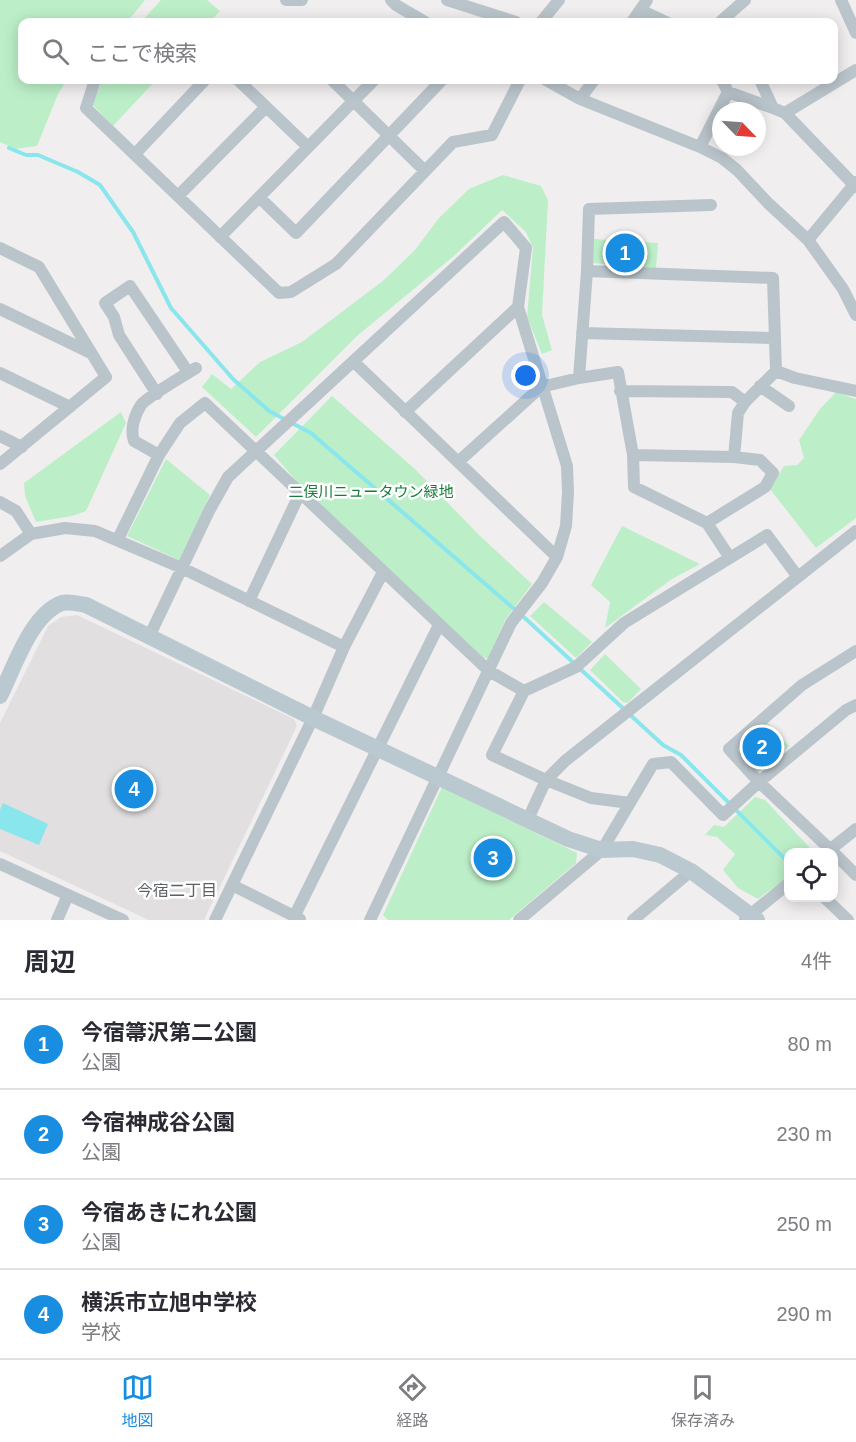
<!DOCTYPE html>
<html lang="ja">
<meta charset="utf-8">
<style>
:root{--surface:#fff;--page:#f7f7f7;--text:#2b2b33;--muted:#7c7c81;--line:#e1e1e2;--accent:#198de0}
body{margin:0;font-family:Arial,"Noto Sans JP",sans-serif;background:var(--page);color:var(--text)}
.controls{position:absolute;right:18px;bottom:18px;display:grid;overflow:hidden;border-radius:12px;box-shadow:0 3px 15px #0003}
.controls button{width:54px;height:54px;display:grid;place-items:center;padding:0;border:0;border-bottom:2px solid var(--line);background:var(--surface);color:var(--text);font:30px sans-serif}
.compass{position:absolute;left:712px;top:102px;width:54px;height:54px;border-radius:50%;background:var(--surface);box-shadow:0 3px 15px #0003;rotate:115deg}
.you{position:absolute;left:526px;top:376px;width:21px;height:21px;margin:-15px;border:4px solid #fff;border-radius:50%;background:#1a73e8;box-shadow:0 0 0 9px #1a73e833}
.badge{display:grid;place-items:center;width:39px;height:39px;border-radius:50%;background:var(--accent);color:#fff;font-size:20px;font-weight:700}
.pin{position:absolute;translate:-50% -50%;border:3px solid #fff;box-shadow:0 2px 6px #0006}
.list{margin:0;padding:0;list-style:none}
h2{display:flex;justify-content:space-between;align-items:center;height:78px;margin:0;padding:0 24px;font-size:26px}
h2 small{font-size:20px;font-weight:400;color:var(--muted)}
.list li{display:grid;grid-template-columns:39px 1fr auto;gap:18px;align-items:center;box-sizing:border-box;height:90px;padding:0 24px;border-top:2px solid var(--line)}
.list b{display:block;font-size:22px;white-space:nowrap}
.list p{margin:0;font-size:20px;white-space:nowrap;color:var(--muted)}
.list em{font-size:20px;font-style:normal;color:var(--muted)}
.icon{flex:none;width:33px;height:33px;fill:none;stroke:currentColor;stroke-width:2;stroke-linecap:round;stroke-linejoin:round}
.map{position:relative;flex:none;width:856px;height:920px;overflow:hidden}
.search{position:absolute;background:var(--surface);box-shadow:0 3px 15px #0003;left:18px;right:18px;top:18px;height:66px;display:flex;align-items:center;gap:15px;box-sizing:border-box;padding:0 21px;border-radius:12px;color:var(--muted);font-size:22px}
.sheet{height:438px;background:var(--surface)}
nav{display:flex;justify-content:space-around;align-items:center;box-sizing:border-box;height:84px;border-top:2px solid var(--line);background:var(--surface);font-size:16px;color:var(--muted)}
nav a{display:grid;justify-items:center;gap:3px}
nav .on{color:var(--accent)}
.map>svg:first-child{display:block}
</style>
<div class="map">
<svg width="856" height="920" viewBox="0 0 856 920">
<rect width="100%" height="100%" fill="#f1eeef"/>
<path fill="#e2dfe1" d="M77,615L294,719L297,726L204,920H149L0,851V723L48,626L61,617Z"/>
<path fill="#bcefc8" d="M0,0H145L127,22H22V80H67L58,94L37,146L15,149L0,142Z
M161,0H207L220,11L209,22H141Z
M102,80H156L113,126L93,105Z
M503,175L541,186L548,200L542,315L552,350L542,354L527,317L533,248L526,232L502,210L455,255L357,336L256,437L202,387L212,374L231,389L260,362L302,342L384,280L415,250L439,218L469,189Z
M594,239L658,243L656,268L592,263Z
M836,392L856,399V518L816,548L770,489L784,466L797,465L804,458L799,440L820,409Z
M332,396L416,470L479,535L532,584L505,620L488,659L483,657L318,506L274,455Z
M121,412L126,423L86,511L72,516L36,522L25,496L24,483Z
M166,459L210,495L179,560L127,536Z
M622,526L700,564L672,579L605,628L610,602L591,585Z
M544,602L592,642L576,658L530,616Z
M605,654L641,689L628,703L623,702L590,670Z
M767,722L789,746L758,772L735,748Z
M442,787L577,853L576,863L509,920H388L383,915Z
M755,797L765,800L811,849L809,852H788V877L758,899L738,888L723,870L735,854L717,837L705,835L714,825L724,827Z"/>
<path fill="#89e6ec" d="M3,803L48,824L39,845L0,829V810Z"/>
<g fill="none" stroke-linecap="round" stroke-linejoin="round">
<path stroke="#89e6ec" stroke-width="4" d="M9,148L26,155H38L78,172L100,185L133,232L171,308L233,379L269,411L311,433L527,620L663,745L681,755L788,862"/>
<path stroke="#bac5cb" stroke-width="12" d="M286,0H302
M391,0L396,5L425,22
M447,0L516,22
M841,0L856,33
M640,10L666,22
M541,22L559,0
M632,22L647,0
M720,22L745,0
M95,80L86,108L279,293L291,292L336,264L453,142L492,135L520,80
M238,80L308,147
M332,80L425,171
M546,80L580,99L700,147L722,158L737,170L768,203L808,240L843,289L856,315
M760,80L773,108L785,113L856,187
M728,92L773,108
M580,99L594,80
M785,113L856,70
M700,147L728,92L722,80
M135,154L205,80
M178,196L266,107
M259,197L296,233L442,80
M220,237L374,80
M808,240L856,182
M0,248L39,267L106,377L0,464
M587,271L773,278L776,371L745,402L738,413L734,457
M0,309L91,353
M582,333L774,338
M354,362L557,557
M776,371L795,378L856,391
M0,373L70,407
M579,378L587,271L589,209L711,205
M760,386L789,406
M620,391L732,392L745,402
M157,394L119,335L114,317L105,303L130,286L188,372
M405,412L518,307
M0,436L22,447
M159,455L134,441C130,430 134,416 141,405C146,398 186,374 196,368
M633,455L734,457L760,460L773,473L765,487L707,523
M458,462L541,387L579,378L618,372L633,455L634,487L707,523L730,558
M0,502L16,511L31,534
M118,539L159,455L180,423L205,403L489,671L524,691L576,667L624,623L767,535L798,577
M0,556L31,534L65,528L95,531L182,568L344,647
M249,601L300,493
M149,637L209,511L228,477L504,222L526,248L518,307L567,466L568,492L566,526L557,557L542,583L511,623L370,920
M524,691L492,755L546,780L591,798L630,803
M528,819L546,780L565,761L856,531
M827,852L856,829
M833,852L759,782L729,749L802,685L856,651
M834,853L856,875
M0,864L123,920
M232,885L300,919
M825,898L848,920
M295,915L439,625
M745,919L788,884
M57,920L68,895
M215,920L313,718L344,647L383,572
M519,920L602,850L653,764L671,762L723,815L759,782L846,710L856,705
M633,920L691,871"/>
<path stroke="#bac8d0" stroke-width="16" d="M0,696C14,668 31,614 62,603C69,601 79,604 86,605L313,718L568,839L602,850L633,849L660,855L691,871L757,920"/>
</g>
<g text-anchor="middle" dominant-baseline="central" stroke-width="5" stroke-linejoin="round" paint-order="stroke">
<g font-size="15" fill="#177d3b" stroke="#fff">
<text x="371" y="491">二俣川ニュータウン緑地</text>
</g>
<g font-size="16" fill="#5b6063" stroke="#fff">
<text x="177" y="890">今宿二丁目</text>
</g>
</g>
</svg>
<div class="controls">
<button><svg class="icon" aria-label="locate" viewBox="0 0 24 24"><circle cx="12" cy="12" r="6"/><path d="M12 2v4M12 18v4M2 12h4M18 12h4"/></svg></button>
</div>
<svg class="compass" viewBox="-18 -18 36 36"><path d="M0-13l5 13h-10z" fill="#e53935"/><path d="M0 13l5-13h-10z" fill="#7c7c81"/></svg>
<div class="you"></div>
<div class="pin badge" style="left:625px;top:253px">1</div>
<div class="pin badge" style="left:762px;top:747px">2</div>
<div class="pin badge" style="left:493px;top:858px">3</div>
<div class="pin badge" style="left:134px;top:789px">4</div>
<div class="search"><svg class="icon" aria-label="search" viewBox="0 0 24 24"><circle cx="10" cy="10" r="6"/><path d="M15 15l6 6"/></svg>ここで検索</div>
</div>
<section class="sheet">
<h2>周辺<small>4件</small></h2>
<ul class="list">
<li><span class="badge">1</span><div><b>今宿箒沢第二公園</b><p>公園</p></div><em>80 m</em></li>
<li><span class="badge">2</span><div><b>今宿神成谷公園</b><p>公園</p></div><em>230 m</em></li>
<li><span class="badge">3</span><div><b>今宿あきにれ公園</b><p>公園</p></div><em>250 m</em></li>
<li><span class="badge">4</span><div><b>横浜市立旭中学校</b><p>学校</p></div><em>290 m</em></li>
</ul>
</section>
<nav>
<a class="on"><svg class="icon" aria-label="map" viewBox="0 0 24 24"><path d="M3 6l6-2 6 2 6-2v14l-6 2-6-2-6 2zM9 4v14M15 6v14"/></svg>地図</a>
<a><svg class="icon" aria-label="directions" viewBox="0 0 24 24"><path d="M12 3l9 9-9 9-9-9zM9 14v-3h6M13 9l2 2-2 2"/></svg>経路</a>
<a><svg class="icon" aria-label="saved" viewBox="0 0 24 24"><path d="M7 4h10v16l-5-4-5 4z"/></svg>保存済み</a>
</nav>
